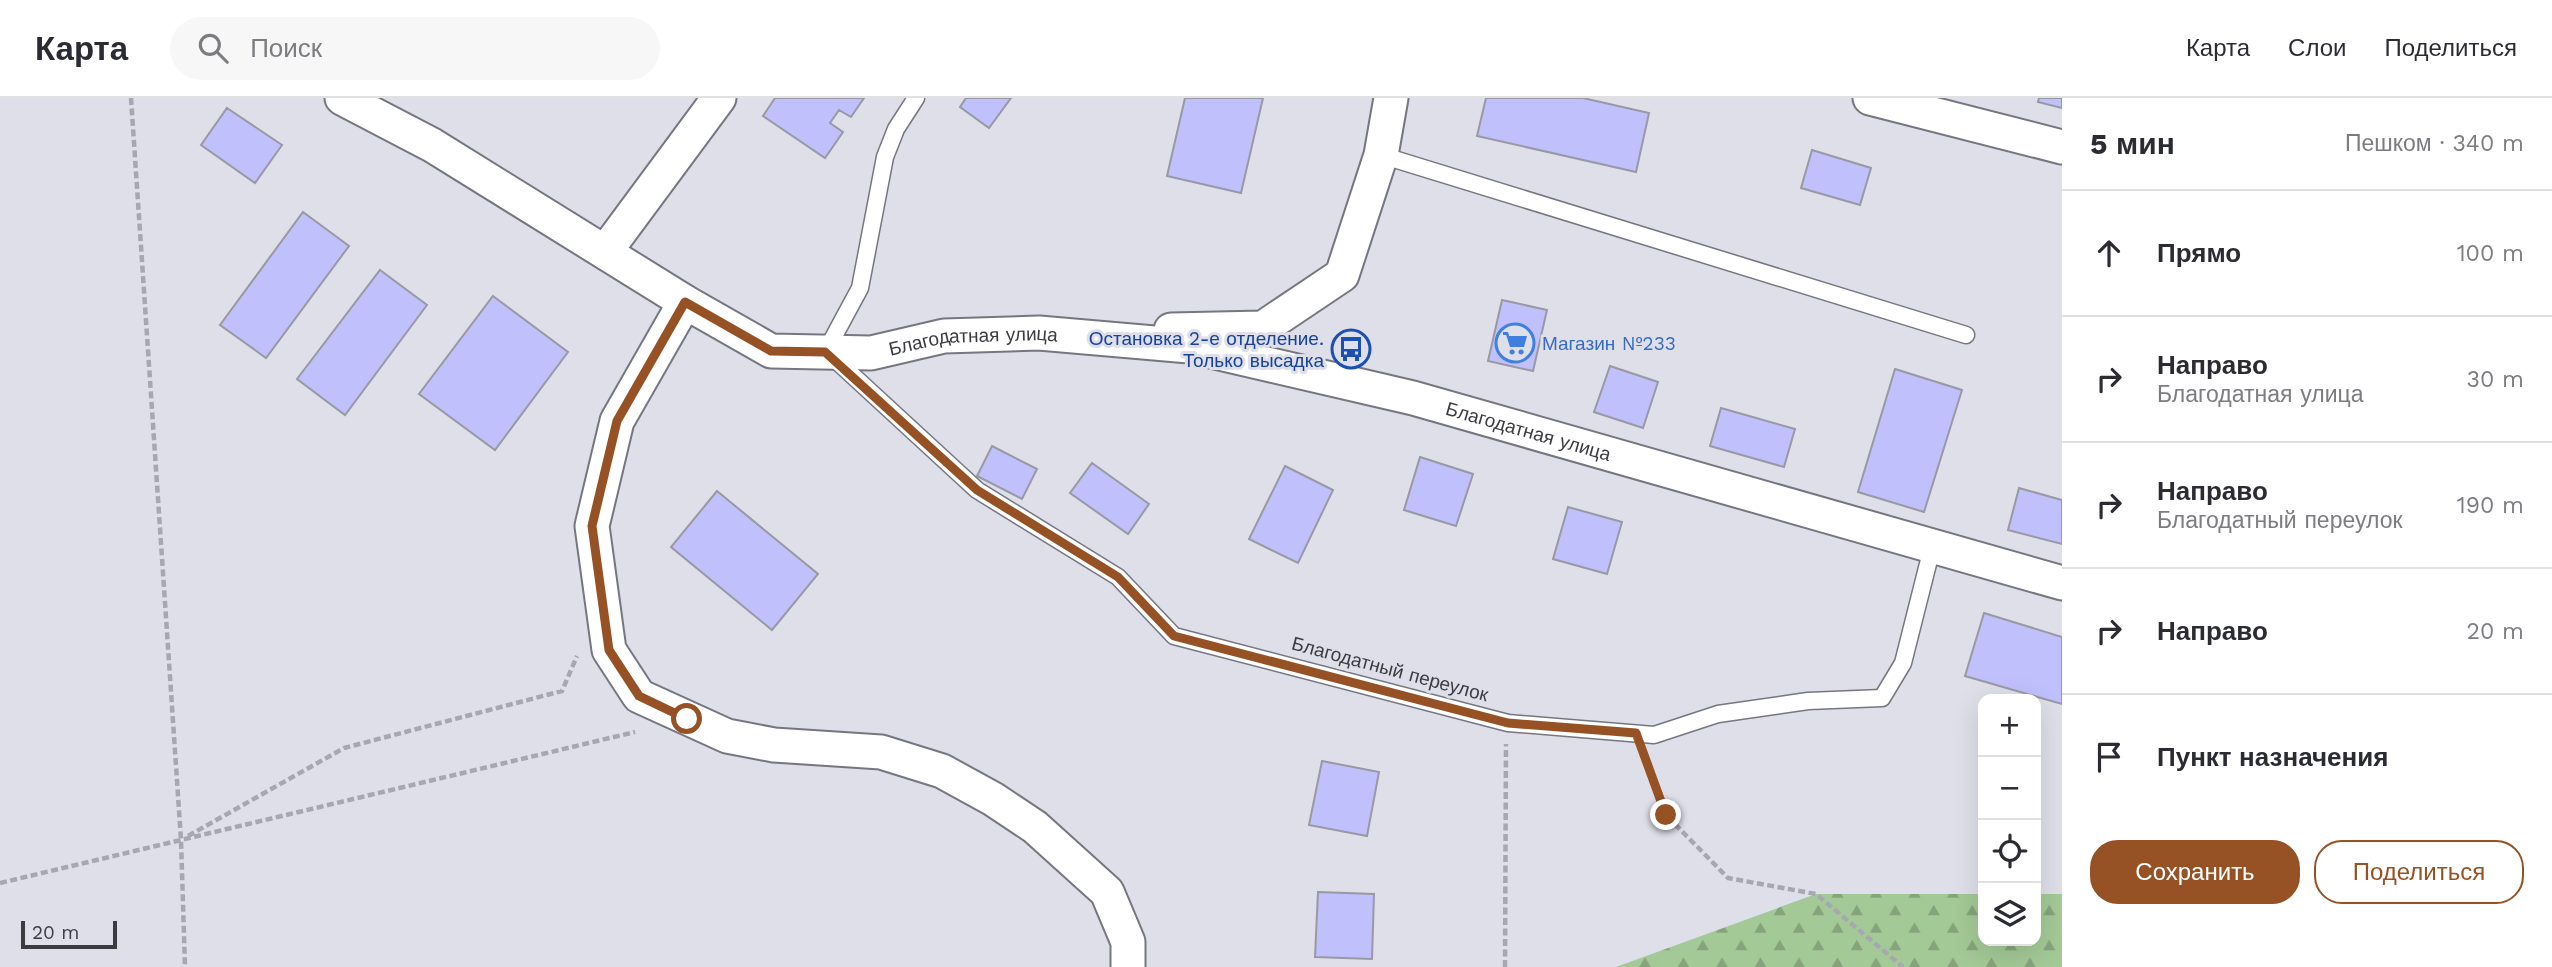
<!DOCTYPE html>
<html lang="ru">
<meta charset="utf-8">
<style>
:root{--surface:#fff;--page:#f7f7f7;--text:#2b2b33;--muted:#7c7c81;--line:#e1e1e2;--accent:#965225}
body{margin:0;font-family:"Work Sans",sans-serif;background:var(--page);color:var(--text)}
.controls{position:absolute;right:21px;bottom:21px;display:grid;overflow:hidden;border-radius:14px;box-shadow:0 7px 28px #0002}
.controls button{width:63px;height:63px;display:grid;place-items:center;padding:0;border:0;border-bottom:2px solid var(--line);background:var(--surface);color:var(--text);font:35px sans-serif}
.scale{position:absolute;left:21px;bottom:18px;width:96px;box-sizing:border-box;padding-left:7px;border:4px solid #3b3c40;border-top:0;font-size:19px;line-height:24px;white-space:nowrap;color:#3b3c40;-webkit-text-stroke:5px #dfdfea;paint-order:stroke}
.stop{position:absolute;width:21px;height:21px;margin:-16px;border:5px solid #965225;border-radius:50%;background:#fff}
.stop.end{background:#965225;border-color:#fff;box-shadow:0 2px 7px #0008}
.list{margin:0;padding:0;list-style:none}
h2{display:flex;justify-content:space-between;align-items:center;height:91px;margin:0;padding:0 28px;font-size:30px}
h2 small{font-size:23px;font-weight:400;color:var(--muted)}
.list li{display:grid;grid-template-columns:46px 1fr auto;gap:21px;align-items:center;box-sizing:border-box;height:126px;padding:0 28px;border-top:2px solid var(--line)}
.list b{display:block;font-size:26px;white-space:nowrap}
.list p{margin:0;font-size:23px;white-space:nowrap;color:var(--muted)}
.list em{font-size:23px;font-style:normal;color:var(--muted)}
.actions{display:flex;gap:14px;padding:21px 28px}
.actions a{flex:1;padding:16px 0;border:2px solid var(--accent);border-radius:28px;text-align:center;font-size:24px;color:var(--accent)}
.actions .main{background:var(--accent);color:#fff}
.icon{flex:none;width:38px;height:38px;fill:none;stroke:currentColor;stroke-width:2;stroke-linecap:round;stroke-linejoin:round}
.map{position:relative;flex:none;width:2062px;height:869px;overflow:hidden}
header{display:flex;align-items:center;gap:42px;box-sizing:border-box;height:98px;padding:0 35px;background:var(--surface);border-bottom:2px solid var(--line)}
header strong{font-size:33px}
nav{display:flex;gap:38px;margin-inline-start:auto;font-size:24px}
.search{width:490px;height:63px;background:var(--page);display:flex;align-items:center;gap:18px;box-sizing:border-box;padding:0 24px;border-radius:38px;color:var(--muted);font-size:26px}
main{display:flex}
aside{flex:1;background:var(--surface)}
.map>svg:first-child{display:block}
</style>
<header>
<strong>Карта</strong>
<div class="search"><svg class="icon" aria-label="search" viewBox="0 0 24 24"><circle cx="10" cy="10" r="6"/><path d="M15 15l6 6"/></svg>Поиск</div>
<nav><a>Карта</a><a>Слои</a><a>Поделиться</a></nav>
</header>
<main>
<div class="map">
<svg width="2062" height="869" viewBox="0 0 2062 869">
<defs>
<pattern id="forest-firs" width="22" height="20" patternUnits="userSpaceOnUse" patternTransform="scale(1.75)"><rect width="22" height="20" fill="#a3c996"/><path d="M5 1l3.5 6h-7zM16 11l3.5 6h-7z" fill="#86a47c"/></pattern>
</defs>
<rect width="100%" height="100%" fill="#dfdfea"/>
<path fill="url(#forest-firs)" d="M1816,796H1983V843H2036V796H2062V869H1616Z"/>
<path fill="#bfc0fc" stroke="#9899a3" stroke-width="2" d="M775,0H864L851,19L839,12L830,25L843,34L825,60L763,18Z
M966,0H1011L989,30L960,9Z
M1185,0H1263L1241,95L1167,78Z
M1486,0H1583L1649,15L1636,74L1477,38Z
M2039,0H2062V10L2038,4Z
M227,10L282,47L255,85L201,47Z
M1812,52L1871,70L1860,107L1801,90Z
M303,114L349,148L266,260L220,227Z
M380,172L427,207L345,317L297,281Z
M493,198L568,254L495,352L419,296Z
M1502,202L1547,212L1533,273L1488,263Z
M1610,268L1658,284L1643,330L1594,314Z
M1895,271L1962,292L1924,414L1858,394Z
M1721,310L1795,331L1784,369L1710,348Z
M992,348L1037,371L1022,401L977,378Z
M1420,359L1473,376L1456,428L1404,412Z
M1092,365L1149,406L1128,436L1070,395Z
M1285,368L1333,392L1298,465L1249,441Z
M2019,390L2062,402V446L2008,432Z
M717,393L818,476L772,532L671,449Z
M1568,409L1622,424L1607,476L1553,461Z
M1984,515L2062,539V606L1965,578Z
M1322,663L1379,674L1367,738L1309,727Z
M1318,794L1374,796L1372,861L1315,859Z"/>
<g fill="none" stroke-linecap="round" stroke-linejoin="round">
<defs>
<path id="service" d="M916,0L896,31L885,59L860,190L826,253L977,392L1118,479L1174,538L1508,625L1654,637L1718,616L1808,603L1882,600L1903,565L1933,446
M1381,57L1966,237"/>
<g id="minor">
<path id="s1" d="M342,0L432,47L685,204L771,253L871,255L944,238L1039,235L1189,248L1413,300L2062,485"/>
<path d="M1870,0L2062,49"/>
<path d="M605,154L719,0"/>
<path d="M685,204L617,323L592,428L609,552L639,598L727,638L774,647L881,654L942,673L993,701L1035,729L1107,794L1128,844V869"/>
<path d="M1171,232L1263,230L1342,177L1381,57L1391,0"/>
</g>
</defs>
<use href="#service" stroke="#767680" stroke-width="19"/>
<use href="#minor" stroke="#767680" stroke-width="37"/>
<path stroke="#a7a7b0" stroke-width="4.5" stroke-dasharray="7 3.5" stroke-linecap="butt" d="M131,0L181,742L185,869
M1645,660L1666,717L1728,780L1816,796L1903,869
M188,738L344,650L562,593L577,558
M0,785L635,634
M1505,869L1506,646"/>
<use href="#service" stroke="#fff" stroke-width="16"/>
<use href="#minor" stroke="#fff" stroke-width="33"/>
</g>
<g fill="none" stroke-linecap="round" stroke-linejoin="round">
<path stroke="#965225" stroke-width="9" d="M687,621L639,598L609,552L592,428L617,323L685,204L771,253L825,254L977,392L1118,479L1174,538L1508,625L1636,635L1666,717"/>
</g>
<defs>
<symbol id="supermarket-ring" viewBox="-11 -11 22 22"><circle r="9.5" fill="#dfdfea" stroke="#3f7fe0" stroke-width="1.5"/><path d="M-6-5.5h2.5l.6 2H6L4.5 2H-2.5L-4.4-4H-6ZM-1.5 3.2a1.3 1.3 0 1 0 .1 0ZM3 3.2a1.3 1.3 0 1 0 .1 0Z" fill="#3f7fe0"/></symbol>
<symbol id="bus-ring" viewBox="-11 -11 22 22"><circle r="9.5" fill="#dfdfea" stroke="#1a4fb4" stroke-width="1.5"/><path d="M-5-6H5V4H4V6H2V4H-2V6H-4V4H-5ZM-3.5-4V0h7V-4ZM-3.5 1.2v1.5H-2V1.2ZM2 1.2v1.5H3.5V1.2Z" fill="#1a4fb4"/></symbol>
</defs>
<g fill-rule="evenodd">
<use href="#supermarket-ring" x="1493" y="223" width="44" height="44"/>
<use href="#bus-ring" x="1329" y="229" width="44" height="44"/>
</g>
<g text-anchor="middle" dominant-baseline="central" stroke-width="6" stroke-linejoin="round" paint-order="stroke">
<g font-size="19" fill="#164399" stroke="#dfdfea" text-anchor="end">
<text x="1324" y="240">Остановка 2-е отделение.<tspan x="1324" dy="22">Только высадка</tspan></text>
</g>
<g font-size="19" fill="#3b3c40" stroke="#dfdfea">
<text stroke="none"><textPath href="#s1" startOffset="702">Благодатная улица</textPath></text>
<text stroke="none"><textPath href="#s1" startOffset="1269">Благодатная улица</textPath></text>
<text transform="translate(1390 571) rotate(15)">Благодатный переулок</text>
</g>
<g font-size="19" fill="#366cbe" stroke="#dfdfea" text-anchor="start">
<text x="1542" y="245">Магазин №233</text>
</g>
</g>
</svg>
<div class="controls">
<button>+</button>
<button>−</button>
<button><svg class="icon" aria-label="locate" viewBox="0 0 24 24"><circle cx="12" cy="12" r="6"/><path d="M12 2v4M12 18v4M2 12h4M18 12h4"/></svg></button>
<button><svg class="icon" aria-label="layers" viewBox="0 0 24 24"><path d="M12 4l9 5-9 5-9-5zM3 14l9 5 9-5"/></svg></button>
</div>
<div class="scale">20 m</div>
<div class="stop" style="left:687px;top:621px"></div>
<div class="stop end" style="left:1666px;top:717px"></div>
</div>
<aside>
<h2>5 мин<small>Пешком · 340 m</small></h2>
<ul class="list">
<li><svg class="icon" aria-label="ahead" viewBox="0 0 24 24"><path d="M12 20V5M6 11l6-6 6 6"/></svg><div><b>Прямо</b></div><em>100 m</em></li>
<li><svg class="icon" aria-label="right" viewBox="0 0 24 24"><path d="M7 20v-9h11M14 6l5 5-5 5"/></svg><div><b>Направо</b><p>Благодатная улица</p></div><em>30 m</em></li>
<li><svg class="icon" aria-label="right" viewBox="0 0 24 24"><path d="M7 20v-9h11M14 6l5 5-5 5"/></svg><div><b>Направо</b><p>Благодатный переулок</p></div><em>190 m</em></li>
<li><svg class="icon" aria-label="right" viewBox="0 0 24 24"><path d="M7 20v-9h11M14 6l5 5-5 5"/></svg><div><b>Направо</b></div><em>20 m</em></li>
<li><svg class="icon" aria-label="arrive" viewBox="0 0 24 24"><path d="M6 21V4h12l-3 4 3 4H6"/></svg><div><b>Пункт назначения</b></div></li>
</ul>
<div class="actions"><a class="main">Сохранить</a><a>Поделиться</a></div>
</aside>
</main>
